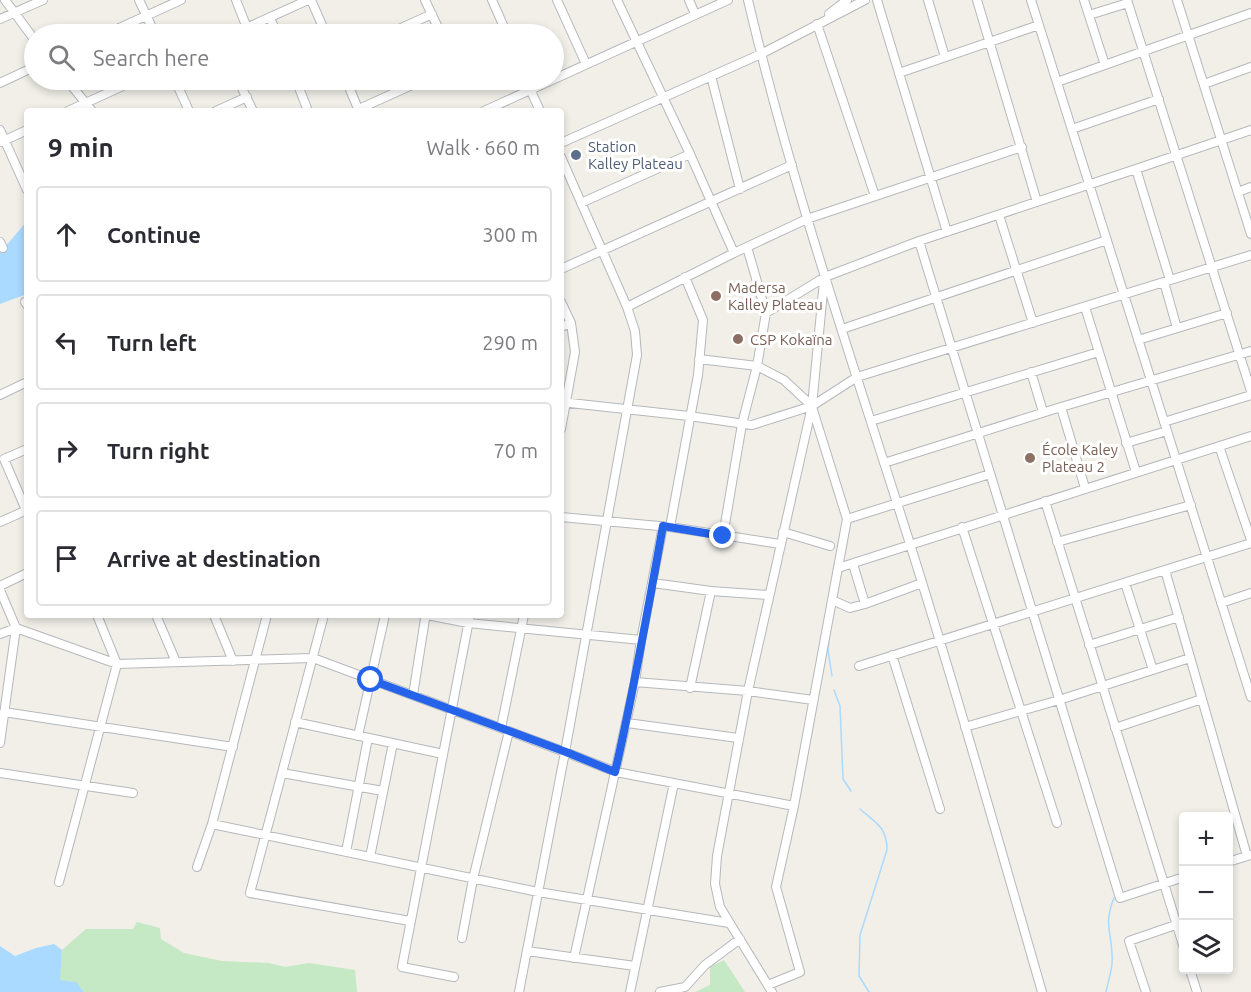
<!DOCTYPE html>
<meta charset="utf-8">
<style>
:root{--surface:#fff;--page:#f2f2f3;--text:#2b2b33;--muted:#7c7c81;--line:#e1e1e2}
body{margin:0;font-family:Ubuntu,sans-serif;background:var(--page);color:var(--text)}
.controls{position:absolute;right:18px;bottom:18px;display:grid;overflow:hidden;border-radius:6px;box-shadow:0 3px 9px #0003}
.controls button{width:54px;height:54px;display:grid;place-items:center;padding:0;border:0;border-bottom:2px solid var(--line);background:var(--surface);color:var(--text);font:30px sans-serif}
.stop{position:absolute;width:18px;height:18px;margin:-14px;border:4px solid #2563eb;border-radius:50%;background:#fff}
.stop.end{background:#2563eb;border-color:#fff;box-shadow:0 2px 6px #0008}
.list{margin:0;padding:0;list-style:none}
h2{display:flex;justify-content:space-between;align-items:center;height:78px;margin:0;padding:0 24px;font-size:26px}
h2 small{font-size:20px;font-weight:400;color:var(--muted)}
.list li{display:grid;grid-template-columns:39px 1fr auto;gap:18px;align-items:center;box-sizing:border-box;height:96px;margin:0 12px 12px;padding:0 12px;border:2px solid var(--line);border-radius:6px}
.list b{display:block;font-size:22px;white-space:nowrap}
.list em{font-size:20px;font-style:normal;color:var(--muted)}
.icon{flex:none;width:33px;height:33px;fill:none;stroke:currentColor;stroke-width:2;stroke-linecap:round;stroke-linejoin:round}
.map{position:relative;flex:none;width:1251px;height:992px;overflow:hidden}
.search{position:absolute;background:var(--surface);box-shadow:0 3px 9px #0003;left:24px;top:24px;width:540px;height:66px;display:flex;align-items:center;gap:15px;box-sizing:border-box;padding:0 21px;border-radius:33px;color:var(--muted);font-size:22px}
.panel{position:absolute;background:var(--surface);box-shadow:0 3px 9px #0003;left:24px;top:108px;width:540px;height:510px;border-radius:6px}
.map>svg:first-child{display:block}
</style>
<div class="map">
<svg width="1251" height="992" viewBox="0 0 1251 992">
<rect width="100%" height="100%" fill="#f1efe8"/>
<path fill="#c5e8c5" d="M137,922L160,928L161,939L184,953L222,961L269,963L285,967L309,963L355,970L357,992H84L75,982L59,980L62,950L86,929H133Z
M724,960L745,992H695L710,985V967Z"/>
<path fill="#aadaff" d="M27,221V294L0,304V253Z
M54,944L62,950L60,980L76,982L84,992H0V946L15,956L36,948Z"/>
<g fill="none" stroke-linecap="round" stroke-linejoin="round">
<path stroke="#aadaff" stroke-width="1.5" d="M829,639L828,650L832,676
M834,690L840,706L843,779L851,791
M860,809C876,823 887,827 887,850L860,935L859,976L869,992
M1106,992C1108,983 1111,973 1112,964C1114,937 1102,926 1114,898"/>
<defs>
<path id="minor" d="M5,0L34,39
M139,0L155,34
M236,0L247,28
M311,0L326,34
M425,0L441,34
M492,0L507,34
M557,0L586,64
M617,0L690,154L734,253
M689,0L695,14
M748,0C788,170 844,337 897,503C949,665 995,829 1042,992
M877,0L947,232
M928,0L945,57
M977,0L1037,202
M1031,0L1251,697
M1084,0L1105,65
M1127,0L1251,391
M1177,0L1251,234
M829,14L847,0
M1089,15L1128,3
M270,18L277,34
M0,19L43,0
M817,24L875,196
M106,34L181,0
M233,34L308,0
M388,34L432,14
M899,73L1039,25
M711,76L740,189
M67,80L92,111
M175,80L189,111
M238,80L253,111
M296,80L308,111
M346,80L359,111
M526,80L540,111
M1057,82L1251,13
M0,83L34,67
M1204,84L1251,67
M359,109L423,80
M68,111L136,80
M216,111L247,97
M484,111L728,0
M1072,129L1159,99
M0,130L27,190
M1,142L27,130
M561,143L761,54L865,0
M1136,169L1251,130
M1238,192L1251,187
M581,203L690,154
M999,215L1033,323
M919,241L1120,898L1184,877
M0,242L3,248
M561,269L792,165
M1164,282L1177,328
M25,302L27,305
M561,302L571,323L575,352L561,429
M627,307L734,253L807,219L1022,147
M1085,307L1136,472
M766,313L825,277L919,241L1136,169L1170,280
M561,327L571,323
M842,329L1107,240
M1138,340L1227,313
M699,359L757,366L784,380L812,406L857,377L1251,255
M1031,372L1043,412
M0,395L27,382
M561,402L689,416L752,425L812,406
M1061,407L1085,488
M871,421L1099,352
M1164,422L1251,395
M1126,443L1167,431
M1219,446L1251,540
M884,463L1061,407L1251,351
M1045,501L1184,948
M26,510L4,459L27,449
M561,517L670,527L780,544
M847,519L990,474
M0,522L27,510
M670,527L698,375L703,320L685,277
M962,527L1057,823
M783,532L830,546
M723,536L742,424L757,366L766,313L747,247
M1057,542L1191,505
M853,564L865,604
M838,568L1251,436
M1165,570L1247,856
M653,583L711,591L769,595
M1125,583L1153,670
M0,586L27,573
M0,590L16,628L117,664L313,658L565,752L616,772L794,806
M832,600L850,608L865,604L922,583
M1221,603L1251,593
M156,615L176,662
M214,615L233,661
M324,615L250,893L410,921
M427,615L468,623L641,640
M0,634L16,628L0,743
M1089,645L1179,617
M892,655L940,809
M859,666L1251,543
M635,682L748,691L813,700
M690,688L711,591
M413,695L425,619L424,615
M4,712L233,747
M295,722L443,754
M627,723L738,738
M965,727L1059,700L1190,658
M501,728L524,615
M1115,728L1202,699
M358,736L385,615
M0,773L133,793
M282,773L383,791
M212,824L538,892L729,923
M346,852L368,738
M370,857L393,743
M1228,862L1250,855
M197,867L212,824L267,615
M59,882L117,664L97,615
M462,938L473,879L509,731
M527,951L635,966
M574,958L635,682L641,640L663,526
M1190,970L1197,992
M454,977L402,967L470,615
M768,985L800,972L776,887L794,806L847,519L812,407
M519,992L565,752L637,355L635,331L627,307L561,157
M630,992L674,783
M660,992L685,987L705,965L740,939
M772,992L720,907L715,884L717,856L748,691L812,406L824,281
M1146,992L1129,941L1184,922"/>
</defs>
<use href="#minor" stroke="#b5b8bc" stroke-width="10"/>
<use href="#minor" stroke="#fff" stroke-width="8"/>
</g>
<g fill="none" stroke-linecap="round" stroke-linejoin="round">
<path stroke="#2563eb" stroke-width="8" d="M371,680L566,752L615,772C634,691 648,608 663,526L723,536"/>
</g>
<circle fill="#5c6f8a" stroke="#fff" stroke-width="2" cx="576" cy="155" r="6"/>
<g fill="#8d6e63" stroke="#fff" stroke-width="2">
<circle cx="716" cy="296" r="6"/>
<circle cx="738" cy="339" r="6"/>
<circle cx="1030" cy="458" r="6"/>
</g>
<g text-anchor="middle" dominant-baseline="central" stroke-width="6" stroke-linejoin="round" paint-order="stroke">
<g font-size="15" fill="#4e5e75" stroke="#fff" text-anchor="start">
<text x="588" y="146">Station<tspan x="588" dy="17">Kalley Plateau</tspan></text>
</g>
<g font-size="15" fill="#785e54" stroke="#fff" text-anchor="start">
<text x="728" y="287">Madersa<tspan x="728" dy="17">Kalley Plateau</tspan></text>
<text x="750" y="339">CSP Kokaïna</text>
<text x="1042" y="449">École Kaley<tspan x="1042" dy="17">Plateau 2</tspan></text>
</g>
</g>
</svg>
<div class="controls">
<button>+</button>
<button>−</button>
<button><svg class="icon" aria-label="layers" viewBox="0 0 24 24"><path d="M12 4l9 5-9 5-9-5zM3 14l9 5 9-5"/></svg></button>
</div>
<div class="stop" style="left:371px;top:680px"></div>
<div class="stop end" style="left:723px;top:536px"></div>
<div class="search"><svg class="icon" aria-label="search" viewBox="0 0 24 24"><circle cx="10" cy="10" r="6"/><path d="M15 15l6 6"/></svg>Search here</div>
<section class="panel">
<h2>9 min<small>Walk · 660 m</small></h2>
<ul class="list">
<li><svg class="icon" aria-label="ahead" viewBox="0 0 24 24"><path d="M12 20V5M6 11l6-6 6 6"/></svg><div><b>Continue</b></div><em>300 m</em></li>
<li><svg class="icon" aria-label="left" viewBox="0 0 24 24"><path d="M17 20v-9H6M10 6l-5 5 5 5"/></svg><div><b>Turn left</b></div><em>290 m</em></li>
<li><svg class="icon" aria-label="right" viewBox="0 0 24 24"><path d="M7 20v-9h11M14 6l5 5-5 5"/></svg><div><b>Turn right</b></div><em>70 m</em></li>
<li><svg class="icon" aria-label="arrive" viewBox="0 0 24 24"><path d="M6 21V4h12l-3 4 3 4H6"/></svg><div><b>Arrive at destination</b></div></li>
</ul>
</section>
</div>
